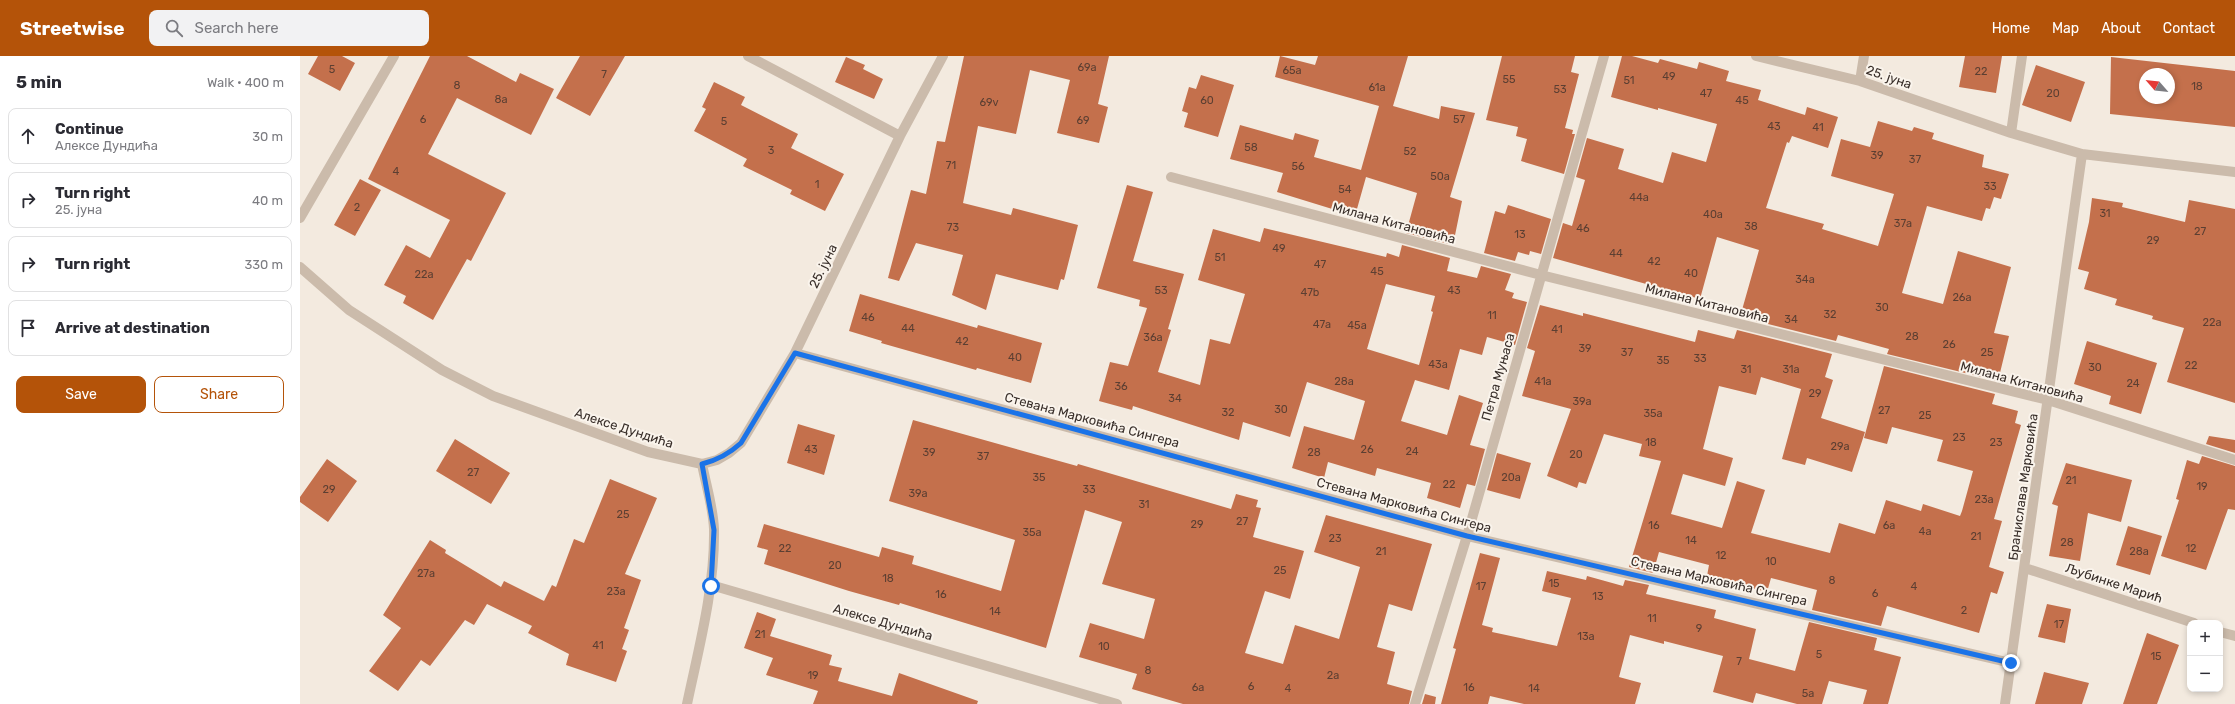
<!DOCTYPE html>
<meta charset="utf-8">
<style>
:root{--surface:#fff;--page:#f2f2f3;--text:#2b2b33;--muted:#7c7c81;--line:#e1e1e2;--accent:#b45309}
body{margin:0;font-family:Rubik,sans-serif;background:var(--page);color:var(--text)}
.controls{position:absolute;right:12px;bottom:12px;display:grid;overflow:hidden;border-radius:8px;box-shadow:0 2px 6px #0003}
.controls button{width:36px;height:36px;display:grid;place-items:center;padding:0;border:0;border-bottom:1px solid var(--line);background:var(--surface);color:var(--text);font:20px sans-serif}
.compass{position:absolute;left:1839px;top:12px;width:36px;height:36px;border-radius:50%;background:var(--surface);box-shadow:0 2px 6px #0003;rotate:298deg}
.stop{position:absolute;width:12px;height:12px;margin:-9px;border:3px solid #1a73e8;border-radius:50%;background:#fff}
.stop.end{background:#1a73e8;border-color:#fff;box-shadow:0 1px 4px #0008}
.list{margin:0;padding:0;list-style:none}
h2{display:flex;justify-content:space-between;align-items:center;height:52px;margin:0;padding:0 16px;font-size:17px}
h2 small{font-size:13px;font-weight:400;color:var(--muted)}
.list li{display:grid;grid-template-columns:26px 1fr auto;gap:12px;align-items:center;box-sizing:border-box;height:56px;margin:0 8px 8px;padding:0 8px;border:1px solid var(--line);border-radius:8px}
.list b{display:block;font-size:15px;white-space:nowrap}
.list p{margin:0;font-size:13px;white-space:nowrap;color:var(--muted)}
.list em{font-size:13px;font-style:normal;color:var(--muted)}
.actions{display:flex;gap:8px;padding:12px 16px}
.actions a{flex:1;padding:9px 0;border:1px solid var(--accent);border-radius:8px;text-align:center;font-size:14px;color:var(--accent)}
.actions .main{background:var(--accent);color:#fff}
.icon{flex:none;width:22px;height:22px;fill:none;stroke:currentColor;stroke-width:2;stroke-linecap:round;stroke-linejoin:round}
.map{position:relative;flex:none;width:1935px;height:648px;overflow:hidden}
header{display:flex;align-items:center;gap:24px;box-sizing:border-box;height:56px;padding:0 20px;background:var(--accent);color:#fff}
header strong{font-size:19px}
nav{display:flex;gap:22px;margin-inline-start:auto;font-size:14px}
.search{width:280px;height:36px;background:var(--page);display:flex;align-items:center;gap:10px;box-sizing:border-box;padding:0 14px;border-radius:8px;color:var(--muted);font-size:15px}
main{display:flex}
aside{flex:1;background:var(--surface)}
.map>svg:first-child{display:block}
</style>
<header>
<strong>Streetwise</strong>
<div class="search"><svg class="icon" aria-label="search" viewBox="0 0 24 24"><circle cx="10" cy="10" r="6"/><path d="M15 15l6 6"/></svg>Search here</div>
<nav><a>Home</a><a>Map</a><a>About</a><a>Contact</a></nav>
</header>
<main>
<aside>
<h2>5 min<small>Walk · 400 m</small></h2>
<ul class="list">
<li><svg class="icon" aria-label="ahead" viewBox="0 0 24 24"><path d="M12 20V5M6 11l6-6 6 6"/></svg><div><b>Continue</b><p>Алексе Дундића</p></div><em>30 m</em></li>
<li><svg class="icon" aria-label="right" viewBox="0 0 24 24"><path d="M7 20v-9h11M14 6l5 5-5 5"/></svg><div><b>Turn right</b><p>25. јуна</p></div><em>40 m</em></li>
<li><svg class="icon" aria-label="right" viewBox="0 0 24 24"><path d="M7 20v-9h11M14 6l5 5-5 5"/></svg><div><b>Turn right</b></div><em>330 m</em></li>
<li><svg class="icon" aria-label="arrive" viewBox="0 0 24 24"><path d="M6 21V4h12l-3 4 3 4H6"/></svg><div><b>Arrive at destination</b></div></li>
</ul>
<div class="actions"><a class="main">Save</a><a>Share</a></div>
</aside>
<div class="map">
<svg width="1935" height="648" viewBox="0 0 1935 648">
<rect width="100%" height="100%" fill="#f3eadf"/>
<path fill="#c4704c" fill-rule="evenodd" d="M18,0H42L55,7L40,35L8,18Z
M130,0H167L216,26L220,17L254,33L231,79L157,42L128,98L206,137L171,205L167,203L133,264L103,247L106,240L84,229L106,189L130,202L150,164L68,123Z
M280,0H325L290,60L256,42Z
M664,0H809L798,48L808,51L799,87L757,77L770,24L730,14L716,78L678,70L663,147L711,159L713,152L778,169L764,224L761,223L758,234L696,218L686,254L652,239L663,199L616,187L599,225L588,222L611,134L626,138L637,85L645,86Z
M980,0L1015,9L1018,0H1108L1093,50L1139,63L1141,50L1175,57L1150,141L1162,145L1153,189L1106,177L1117,137L1066,121L1055,160L977,136L983,117L930,103L940,69L993,84L995,77L1019,84L1014,101L1061,114L1079,50L975,21Z
M1202,0H1275L1271,16L1279,18L1265,72L1273,74L1272,78H1275L1264,118L1221,105L1227,83L1216,80L1218,71L1186,64Z
M1322,0H1332L1358,7L1360,3L1397,13L1399,6L1429,15L1426,25L1461,34L1458,44L1505,59L1507,51L1538,61L1528,92L1492,80L1489,87L1487,86L1466,152L1524,168L1522,173L1578,190L1594,138L1531,120L1541,83L1570,91L1578,65L1612,75L1614,71L1634,77L1632,83L1684,99L1682,111L1709,118L1701,143L1694,141L1690,153L1686,152L1682,165L1627,150L1602,237L1643,248L1658,195L1711,211L1694,277L1709,280L1698,325L1587,298L1589,293L1538,279L1536,285L1440,261L1459,194L1417,181L1400,243L1253,202L1263,167L1272,170L1285,124L1276,121L1287,82L1324,93L1318,113L1363,127L1372,96L1406,106L1417,68L1358,52V54L1311,41Z
M1665,0H1702L1696,37L1659,31Z
M546,1L565,9L563,13L583,23L574,43L535,26Z
M1811,1L1935,15V71L1810,58ZM1845,18H1869V42H1845Z
M1736,9L1785,26L1771,66L1722,49Z
M901,19L934,29L918,81L884,71L888,57L882,55L889,31L896,33Z
M414,26L445,41L441,49L498,78L491,92L544,118L525,155L490,138L492,134L443,110L447,103L394,75L406,53L402,51Z
M60,123L81,134L55,180L34,169Z
M827,129L853,136L833,205L884,218L868,273L871,274L858,316L900,329L910,283L930,288L945,238L898,224L913,173L960,186L964,172L1086,201L1087,197L1099,201L1102,189L1150,202L1147,215L1177,222L1181,210L1211,218L1205,234L1214,237L1212,242L1227,246L1215,289L1187,281L1182,299L1160,293L1149,334L1115,324L1101,365L1147,379L1159,339L1183,347L1170,389L1185,393L1175,430L1167,428L1160,452L1127,442L1131,427L1077,412L1075,420L1028,406L1024,422L992,412L1004,370L1054,384L1065,345L1007,326L990,381L943,366L939,384L833,350L832,354L799,345L810,306L828,310L847,252L839,250L840,244L797,232ZM1086,228L1135,240L1131,255L1133,256L1119,309L1067,293Z
M1792,142L1823,147L1822,151L1885,166L1889,144L1935,153V347L1867,326L1884,272L1852,263L1853,260L1815,249L1817,243L1784,233L1789,216L1778,213L1789,166Z
M1208,149L1251,163L1241,198L1230,195L1229,199L1218,196L1215,205L1184,197L1195,155L1205,158Z
M560,238L677,272L678,269L742,287L731,327L677,312L676,314L581,287L582,285L549,275Z
M1240,249L1283,260V257L1395,286L1398,274L1434,283L1437,274L1532,298L1525,321L1533,324L1521,362L1565,376L1552,416L1507,402L1505,409L1482,403L1501,333L1461,321L1456,339L1419,330L1403,393L1433,402L1425,430L1383,418L1371,458L1422,472L1437,425L1465,434L1451,477L1530,497L1539,467L1575,478L1586,444L1621,455L1623,448L1660,460L1662,455L1673,415L1637,405L1643,384L1592,371L1587,388L1564,382L1584,310L1695,338L1692,348L1718,355L1715,367L1721,369L1694,463L1702,465L1689,511L1704,516L1697,538L1691,536L1679,577L1587,550L1581,570L1512,554L1517,534L1471,522L1467,536L1407,520L1409,509L1359,496L1353,517L1329,511L1361,405L1339,400L1342,388L1304,378L1286,428L1279,426L1277,432L1247,420L1271,353L1222,340L1235,295L1227,292Z
M1787,285L1857,307L1841,358L1809,348L1811,340L1774,328Z
M613,364L777,410L778,408L931,453L936,438L958,444L956,451L961,452L953,481L1004,495L990,543L965,535L945,597L983,608L995,569L1039,583L1060,511L1014,496L1026,459L1132,488L1112,555L1089,548L1077,591L1095,596L1087,628L1112,635L1109,648H883L832,633L837,618L779,601L790,567L844,583L855,543L802,528L822,466L785,454L746,592L600,547L599,549L549,535L464,508L468,494L457,491L464,468L579,501L582,491L614,500L612,508L701,535L715,484L589,445Z
M498,368L535,379L524,419L487,407Z
M1909,380L1935,384V397L1906,388Z
M155,383L210,417L191,448L136,415Z
M1197,397L1231,407L1220,443L1187,434Z
M1902,400L1935,410V454L1928,453L1906,514L1861,500L1879,444L1876,443L1887,404L1899,408Z
M27,403L57,425L28,466L0,446V441Z
M1766,407L1832,424L1821,466L1788,457L1780,505L1749,500L1758,450L1752,448Z
M310,423L357,442L325,518L341,524L324,572L329,574L322,593L327,595L316,626L266,609L269,598L228,577L232,570L187,548L174,569L165,564L130,610L121,604L98,635L69,615L101,572L83,559L130,484L146,494L145,497L201,531L204,525L244,545L252,529L256,531L274,483L284,487Z
M1828,470L1862,480L1850,519L1816,509Z
M1180,497L1200,502L1182,569L1193,572L1192,576L1257,590L1271,542L1242,535L1247,515L1286,524L1287,520L1323,530L1325,524L1349,529L1346,538L1416,554L1414,562L1456,573L1449,603L1495,615L1509,566L1577,582L1574,594L1601,601L1588,648H1563L1567,634L1529,625L1522,648H1497L1456,637L1453,647L1413,636L1423,600L1364,585V588L1330,579L1319,621L1341,627L1335,648H1224L1190,640L1188,648H1141L1156,593L1153,592Z
M1747,548L1771,553L1765,587L1738,581Z
M457,556L476,563L470,580L532,599L529,609L542,612L538,625L592,640L599,617L678,645L677,648H513L518,635L466,619L473,602L444,592Z
M1847,577L1879,589L1857,648H1823Z
M1744,616L1789,627L1782,648H1735Z
M1125,638L1136,641L1135,648H1122Z"/>
<g fill="none" stroke-linecap="round" stroke-linejoin="round">
<path stroke="#cbbbab" stroke-width="10" d="M448,0L600,80
M1456,0L1560,25L1711,77L1782,98L1935,116
M1560,25L1564,0
M1711,77L1722,0
M871,121L1241,219L1748,344L1935,404
M0,162L94,0
M0,211L49,254L142,314L193,340L348,396L402,408L417,404L429,397L441,387L495,297L600,80L643,0
M495,297L1167,480L1711,607
M1725,512L1894,567
M411,529L817,648
M1920,576L1935,580
M387,648C399,591 415,532 414,473C413,451 406,429 402,408
M1115,648L1167,480L1304,0
M1705,648L1782,98"/>
</g>
<g fill="none" stroke-linecap="round" stroke-linejoin="round">
<path stroke="#1a73e8" stroke-width="5" d="M411,530L414,474L402,408C418,404 429,398 441,387L495,297L1167,480L1711,607"/>
</g>
<g text-anchor="middle" dominant-baseline="central" stroke-width="4" stroke-linejoin="round" paint-order="stroke">
<g font-size="11" fill="#5c3f32">
<text x="787" y="11">69a</text>
<text x="32" y="13">5</text>
<text x="992" y="14">65a</text>
<text x="1681" y="15">22</text>
<text x="304" y="18">7</text>
<text x="1369" y="20">49</text>
<text x="1209" y="23">55</text>
<text x="1329" y="24">51</text>
<text x="157" y="29">8</text>
<text x="1897" y="30">18</text>
<text x="1077" y="31">61a</text>
<text x="1260" y="33">53</text>
<text x="1406" y="37">47</text>
<text x="1753" y="37">20</text>
<text x="201" y="43">8a</text>
<text x="907" y="44">60</text>
<text x="1442" y="44">45</text>
<text x="689" y="46">69v</text>
<text x="123" y="63">6</text>
<text x="1159" y="63">57</text>
<text x="783" y="64">69</text>
<text x="424" y="65">5</text>
<text x="1474" y="70">43</text>
<text x="1518" y="71">41</text>
<text x="951" y="91">58</text>
<text x="471" y="94">3</text>
<text x="1110" y="95">52</text>
<text x="1577" y="99">39</text>
<text x="1615" y="103">37</text>
<text x="651" y="109">71</text>
<text x="998" y="110">56</text>
<text x="96" y="115">4</text>
<text x="1140" y="120">50a</text>
<text x="517" y="128">1</text>
<text x="1690" y="130">33</text>
<text x="1045" y="133">54</text>
<text x="1339" y="141">44a</text>
<text x="57" y="151">2</text>
<text x="1805" y="157">31</text>
<text x="1413" y="158">40a</text>
<text x="1603" y="167">37a</text>
<text x="1451" y="170">38</text>
<text x="653" y="171">73</text>
<text x="1283" y="172">46</text>
<text x="1900" y="175">27</text>
<text x="1220" y="178">13</text>
<text x="1853" y="184">29</text>
<text x="979" y="192">49</text>
<text x="1316" y="197">44</text>
<text x="920" y="201">51</text>
<text x="1354" y="205">42</text>
<text x="1020" y="208">47</text>
<text x="1077" y="215">45</text>
<text x="1391" y="217">40</text>
<text x="124" y="218">22a</text>
<text x="1505" y="223">34a</text>
<text x="861" y="234">53</text>
<text x="1154" y="234">43</text>
<text x="1010" y="236">47b</text>
<text x="1662" y="241">26a</text>
<text x="1582" y="251">30</text>
<text x="1530" y="258">32</text>
<text x="1192" y="259">11</text>
<text x="568" y="261">46</text>
<text x="1491" y="263">34</text>
<text x="1912" y="266">22a</text>
<text x="1022" y="268">47a</text>
<text x="1057" y="269">45a</text>
<text x="608" y="272">44</text>
<text x="1257" y="273">41</text>
<text x="1612" y="280">28</text>
<text x="853" y="281">36a</text>
<text x="662" y="285">42</text>
<text x="1649" y="288">26</text>
<text x="1285" y="292">39</text>
<text x="1327" y="296">37</text>
<text x="1687" y="296">25</text>
<text x="715" y="301">40</text>
<text x="1400" y="302">33</text>
<text x="1363" y="304">35</text>
<text x="1138" y="308">43a</text>
<text x="1891" y="309">22</text>
<text x="1795" y="311">30</text>
<text x="1446" y="313">31</text>
<text x="1491" y="313">31a</text>
<text x="1044" y="325">28a</text>
<text x="1243" y="325">41a</text>
<text x="1833" y="327">24</text>
<text x="821" y="330">36</text>
<text x="1515" y="337">29</text>
<text x="875" y="342">34</text>
<text x="1282" y="345">39a</text>
<text x="981" y="353">30</text>
<text x="1584" y="354">27</text>
<text x="928" y="356">32</text>
<text x="1353" y="357">35a</text>
<text x="1625" y="359">25</text>
<text x="1659" y="381">23</text>
<text x="1351" y="386">18</text>
<text x="1696" y="386">23</text>
<text x="1540" y="390">29a</text>
<text x="511" y="393">43</text>
<text x="1067" y="393">26</text>
<text x="1112" y="395">24</text>
<text x="629" y="396">39</text>
<text x="1014" y="396">28</text>
<text x="1276" y="398">20</text>
<text x="683" y="400">37</text>
<text x="173" y="416">27</text>
<text x="739" y="421">35</text>
<text x="1211" y="421">20a</text>
<text x="1771" y="424">21</text>
<text x="1149" y="428">22</text>
<text x="1902" y="430">19</text>
<text x="29" y="433">29</text>
<text x="789" y="433">33</text>
<text x="618" y="437">39a</text>
<text x="1684" y="443">23a</text>
<text x="844" y="448">31</text>
<text x="323" y="458">25</text>
<text x="942" y="465">27</text>
<text x="897" y="468">29</text>
<text x="1354" y="469">16</text>
<text x="1589" y="469">6a</text>
<text x="1625" y="475">4a</text>
<text x="732" y="476">35a</text>
<text x="1676" y="480">21</text>
<text x="1035" y="482">23</text>
<text x="1391" y="484">14</text>
<text x="1767" y="486">28</text>
<text x="485" y="492">22</text>
<text x="1891" y="492">12</text>
<text x="1081" y="495">21</text>
<text x="1839" y="495">28a</text>
<text x="1421" y="499">12</text>
<text x="1471" y="505">10</text>
<text x="535" y="509">20</text>
<text x="980" y="514">25</text>
<text x="126" y="517">27a</text>
<text x="588" y="522">18</text>
<text x="1532" y="524">8</text>
<text x="1254" y="527">15</text>
<text x="1181" y="530">17</text>
<text x="1614" y="530">4</text>
<text x="316" y="535">23a</text>
<text x="1575" y="537">6</text>
<text x="641" y="538">16</text>
<text x="1298" y="540">13</text>
<text x="1664" y="554">2</text>
<text x="695" y="555">14</text>
<text x="1352" y="562">11</text>
<text x="1759" y="568">17</text>
<text x="1399" y="572">9</text>
<text x="460" y="578">21</text>
<text x="1286" y="580">13a</text>
<text x="298" y="589">41</text>
<text x="804" y="590">10</text>
<text x="1519" y="598">5</text>
<text x="1856" y="600">15</text>
<text x="1439" y="605">7</text>
<text x="848" y="614">8</text>
<text x="513" y="619">19</text>
<text x="1033" y="619">2a</text>
<text x="951" y="630">6</text>
<text x="898" y="631">6a</text>
<text x="1169" y="631">16</text>
<text x="988" y="632">4</text>
<text x="1234" y="632">14</text>
<text x="1508" y="637">5a</text>
</g>
<g font-size="13" fill="#392f2a" stroke="#faf4ec">
<text transform="translate(1589 21) rotate(19)">25. јуна</text>
<text transform="translate(1094 167) rotate(15)">Милана Китановића</text>
<text transform="translate(523 210) rotate(-64)">25. јуна</text>
<text transform="translate(1407 247) rotate(14)">Милана Китановића</text>
<text transform="translate(1198 321) rotate(-74)">Петра Муњаса</text>
<text transform="translate(1722 326) rotate(15)">Милана Китановића</text>
<text transform="translate(792 364) rotate(15)">Стевана Марковића Сингера</text>
<text transform="translate(324 372) rotate(18)">Алексе Дундића</text>
<text transform="translate(1723 431) rotate(-82)">Бранислава Марковића</text>
<text transform="translate(1104 449) rotate(15)">Стевана Марковића Сингера</text>
<text transform="translate(1419 525) rotate(13)">Стевана Марковића Сингера</text>
<text transform="translate(1814 527) rotate(18)">Љубинке Марић</text>
<text transform="translate(583 566) rotate(16)">Алексе Дундића</text>
</g>
</g>
</svg>
<div class="controls">
<button>+</button>
<button>−</button>
</div>
<svg class="compass" viewBox="-18 -18 36 36"><path d="M0-13l5 13h-10z" fill="#e53935"/><path d="M0 13l5-13h-10z" fill="#7c7c81"/></svg>
<div class="stop" style="left:411px;top:530px"></div>
<div class="stop end" style="left:1711px;top:607px"></div>
</div>
</main>
